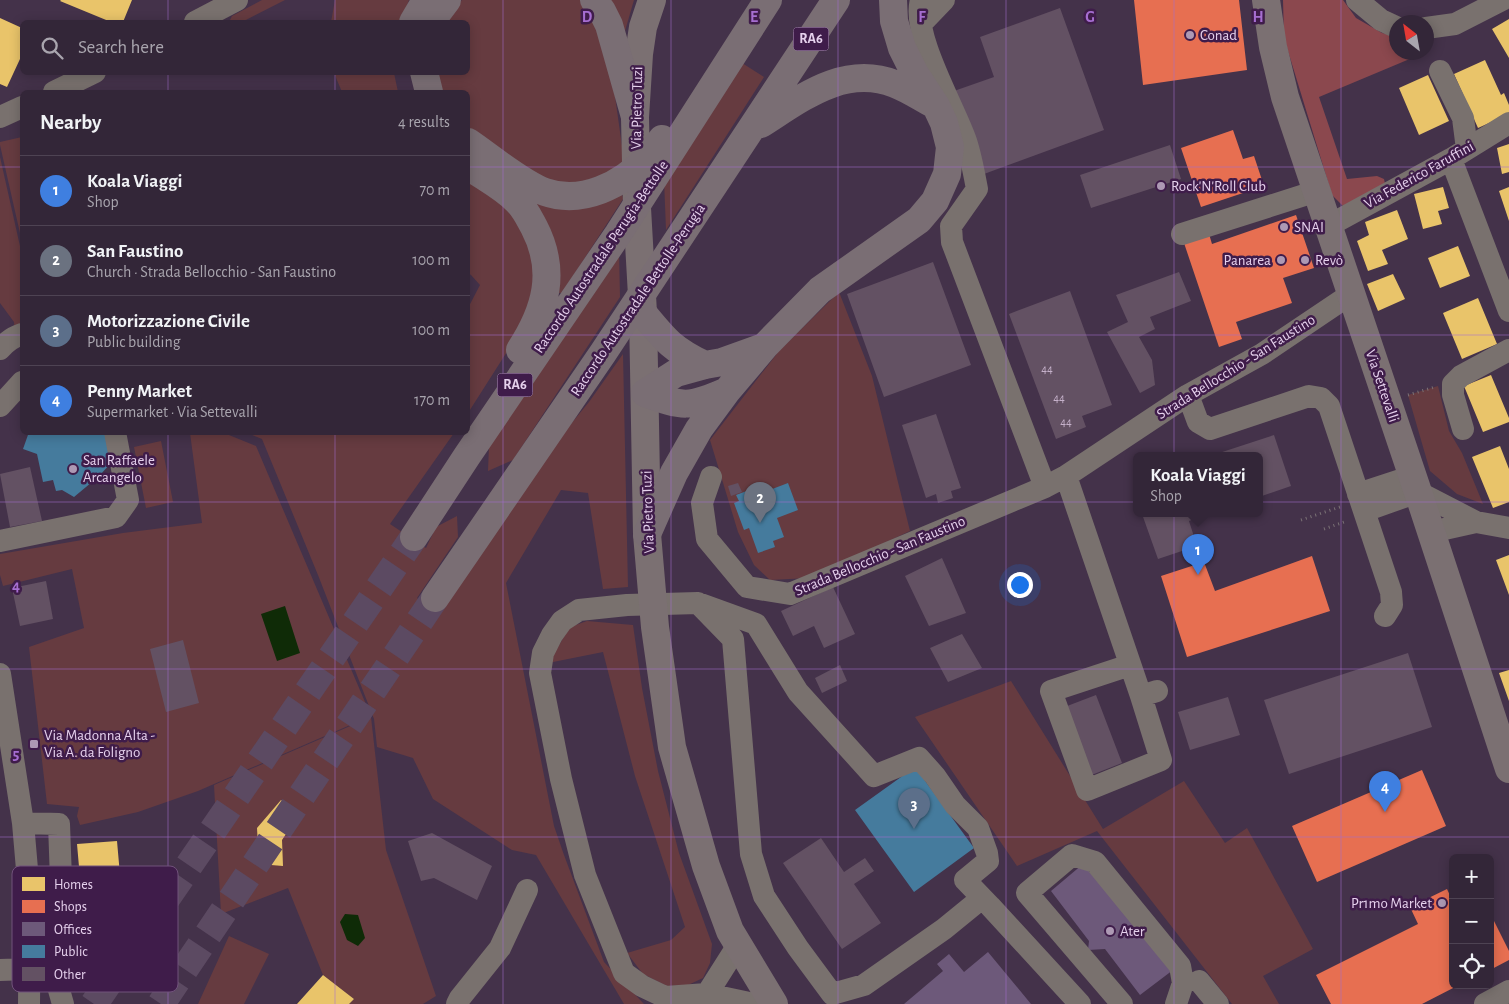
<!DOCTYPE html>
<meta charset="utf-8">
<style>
:root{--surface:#332638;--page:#3b2e40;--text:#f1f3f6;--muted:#a9a5ae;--line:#4e4353;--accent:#ad99b4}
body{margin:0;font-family:"Alegreya Sans",sans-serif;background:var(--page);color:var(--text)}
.controls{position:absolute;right:15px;bottom:15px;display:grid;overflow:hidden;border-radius:8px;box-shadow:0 2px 12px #0003}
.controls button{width:45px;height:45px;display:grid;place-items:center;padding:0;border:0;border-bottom:1px solid var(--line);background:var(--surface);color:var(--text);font:25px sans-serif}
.compass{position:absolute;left:1389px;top:15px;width:45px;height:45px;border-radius:50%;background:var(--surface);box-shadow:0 2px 12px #0003;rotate:329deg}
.you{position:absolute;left:1019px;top:584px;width:18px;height:18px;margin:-12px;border:4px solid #fff;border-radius:50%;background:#1a73e8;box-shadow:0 0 0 8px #1a73e833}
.badge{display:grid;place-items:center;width:32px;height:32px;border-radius:50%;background:var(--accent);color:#fff;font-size:16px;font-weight:700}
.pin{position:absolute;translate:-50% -41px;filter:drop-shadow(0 1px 2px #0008)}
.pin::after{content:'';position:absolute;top:26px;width:18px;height:15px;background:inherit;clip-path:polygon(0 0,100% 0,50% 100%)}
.popup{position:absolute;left:1133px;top:452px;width:130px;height:65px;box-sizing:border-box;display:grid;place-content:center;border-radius:8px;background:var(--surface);filter:drop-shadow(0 1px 4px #0005);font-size:16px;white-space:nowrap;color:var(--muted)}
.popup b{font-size:19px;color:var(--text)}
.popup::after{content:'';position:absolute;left:50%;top:100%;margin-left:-10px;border:10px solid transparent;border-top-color:var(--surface)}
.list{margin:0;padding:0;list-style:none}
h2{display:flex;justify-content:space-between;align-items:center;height:65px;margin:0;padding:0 20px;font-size:21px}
h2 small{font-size:16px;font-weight:400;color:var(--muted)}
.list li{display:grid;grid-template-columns:32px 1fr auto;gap:15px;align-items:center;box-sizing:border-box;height:70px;padding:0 20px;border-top:1px solid var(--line)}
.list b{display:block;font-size:19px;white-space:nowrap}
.list p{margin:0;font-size:16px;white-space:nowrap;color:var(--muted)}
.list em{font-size:16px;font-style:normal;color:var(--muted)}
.icon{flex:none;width:28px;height:28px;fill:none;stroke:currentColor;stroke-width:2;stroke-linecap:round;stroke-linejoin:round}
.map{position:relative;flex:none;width:1509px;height:1004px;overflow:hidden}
.search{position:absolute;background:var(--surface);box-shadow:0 2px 12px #0003;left:20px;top:20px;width:450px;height:55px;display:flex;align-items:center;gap:12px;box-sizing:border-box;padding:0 18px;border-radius:8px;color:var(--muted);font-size:19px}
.panel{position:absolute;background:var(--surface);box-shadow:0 2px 12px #0003;left:20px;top:90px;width:450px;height:345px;border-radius:8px}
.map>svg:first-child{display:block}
</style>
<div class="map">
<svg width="1509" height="1004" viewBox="0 0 1509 1004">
<rect width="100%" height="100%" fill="#44324a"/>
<path fill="#663b40" d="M262,0H285L242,22H229L232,16Z
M335,0H409L401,22H331Z
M462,0H584L609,54L624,160L617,170L576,184L542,180L468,129V92H440L435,73L468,72V22H444L451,10Z
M605,0H634L625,31Z
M742,63L764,77L666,230L664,179Z
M334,73H394L398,92H342Z
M22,137V242L0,145V142Z
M0,157L22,255V334L15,336L14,322L0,303Z
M468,176L518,219L539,276L519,333L468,413V308L480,285L471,275L468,273V250L470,248L468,247Z
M516,184L622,193L623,199L562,293H557Z
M619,249L620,297L513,460L488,471L489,446Z
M839,292L872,376L910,531L809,578L770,580L754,565L738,532L710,440L779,351Z
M623,354L628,587L603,589L588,493L561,490L506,583L554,826L564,855L604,962L644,1004H624L536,855L512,850L433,799L413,758L377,747L374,719L318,575L262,439L247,433L337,432L338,434L342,432L454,433L390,524L426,548L436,527L457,516L458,537L417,598L437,613L561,436L589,402Z
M1438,386L1449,431L1462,453L1483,504L1457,494L1430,471L1408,395Z
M190,433H224L256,446L371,716L198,791L138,812L80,825L77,816L79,807L47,804L29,647L84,628L72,569L3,586L0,575V554L123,533L202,523Z
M161,441L173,502L146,508L134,447Z
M587,621L633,625L642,688L658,771L679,853L712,944L710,963L703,978L688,985L667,986L643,974L627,953L671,940L685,927L635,776L603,652L548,663L570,627Z
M1011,681L1103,829L1184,781L1225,843L1247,828L1313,949L1263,976L1279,1004H1232L1097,831L1017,866L915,717Z
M371,717L386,850L436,996L423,1004H349L354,999L323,975L288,888L221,914L214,785Z
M229,936L269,954L244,1004H198Z"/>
<path fill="#8b484e" d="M1283,0H1343L1356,18L1382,33L1396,36V52L1424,53L1319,97L1347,179L1377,176L1384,179L1385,184L1345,208L1332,195L1284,38Z"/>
<path fill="#0f2b07" d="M285,606L300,653L277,661L261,614Z
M345,914L358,915L365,938L358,946L347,940L340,922Z"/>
<path fill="#e9c46a" d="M61,0H132L123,22H111L60,1Z
M0,18L22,28V60L20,59L7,87L0,84Z
M1509,19V58L1492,29Z
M1485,60L1501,95L1504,93L1509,105V114L1478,128L1454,74Z
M1428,75L1449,121L1419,135L1399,88Z
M1509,144V172L1502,174L1497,148Z
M1443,187L1449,208L1438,211L1442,224L1423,229L1414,194Z
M1509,187V221L1499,191Z
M1397,210L1408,239L1382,250L1388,264L1368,271L1357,241L1369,235L1365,222Z
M1458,246L1470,276L1440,288L1428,258Z
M1393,274L1405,299L1378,311L1367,284Z
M1478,298L1497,344L1462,359L1443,313Z
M1491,375L1509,418V422L1483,432L1464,386Z
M1500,446L1509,469V502L1493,508L1472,457Z
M1509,555V595L1496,560Z
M1509,670V701L1499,673Z
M281,800L300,813L282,840L283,866L259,864L257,828Z
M117,841L120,875L80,878L77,844Z
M144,892L150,938L88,944L80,898Z
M323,975L354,999L349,1004H297Z"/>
<path fill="#e76f51" d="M1134,0H1239L1247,70L1143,85Z
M1233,130L1243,159L1254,156L1264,186L1201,207L1181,148Z
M1296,215L1314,268L1283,278L1292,303L1236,322L1242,339L1219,347L1184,243L1209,234L1212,244Z
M1312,556L1330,611L1187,657L1161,576L1204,562L1215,591Z
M1422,770L1446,826L1317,882L1292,826Z
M1447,889L1453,902V985H1459L1422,1004H1331L1316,975L1418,924L1410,907Z
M1490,913L1509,951V960L1490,970Z"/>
<path fill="#6d597a" d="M1083,864L1173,970L1140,995L1105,949L1088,950L1089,941L1051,891Z
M988,952L1031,1004H904L943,971L937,964L949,954L964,972Z"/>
<path fill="#457b9d" d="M29,432H108L114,460L98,477L74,497L62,490L56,491L53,480L43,482L37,454L23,449Z
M788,483L798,510L777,518L784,537L773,541L775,547L758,553L749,528L744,530L734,503L739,501L736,495L765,484L767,491Z
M915,767L974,848L914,892L855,810Z"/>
<path fill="#635163" d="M1060,8L1104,130L984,174L954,91L994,77L980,37Z
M1170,145L1181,179L1091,208L1080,175Z
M933,262L971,365L884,397L847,294Z
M1179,272L1191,301L1150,317L1155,329L1139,337L1152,360L1155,385L1140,393L1107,332L1128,322L1116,295Z
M1070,291L1112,405L1082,416L1086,427L1056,439L1009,314Z
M936,414L961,488L951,491L953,498L938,503L936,494L926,498L902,425Z
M1274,435L1291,486L1259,497V456H1210Z
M30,467L42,521L10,527L0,474Z
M738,483L742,492L731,496L728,486Z
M1142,514H1208L1189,521L1197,546L1158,559Z
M942,558L966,613L929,626L905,576Z
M46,581L53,619L20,626L12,588Z
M833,587L855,634L824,648L814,626L793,636L781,611Z
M962,634L982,668L948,682L930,648Z
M183,640L199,703L166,712L150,649Z
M1408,653L1432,727L1289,774L1264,700Z
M840,665L847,681L822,693L815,678Z
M1096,695L1122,763L1089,776L1062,708Z
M1228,697L1240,735L1190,750L1178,712Z
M432,833L492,866L477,900L434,878L421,881L408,841Z
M821,838L844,872L865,858L874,871L854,884L881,923L842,949L783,863Z"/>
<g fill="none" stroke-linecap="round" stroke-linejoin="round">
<path stroke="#5c4a62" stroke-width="28" stroke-dasharray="28 14" stroke-linecap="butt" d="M94,1004L414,537
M161,1004L435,598"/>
<path stroke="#7a7175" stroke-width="3" stroke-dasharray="1 4" stroke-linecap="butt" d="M1408,395L1435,387
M1301,520L1343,506
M1324,529L1344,522"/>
<path stroke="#79716e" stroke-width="22" d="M921,0C911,34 954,106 966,141C971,156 974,173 977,189L951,226L952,242L1045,487
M1357,0L1381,20L1396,27
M195,22L237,0
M921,24L944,0
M1426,28L1455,24L1502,0
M1440,71L1463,118L1467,149
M54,92L95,72
M0,117L22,107
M1451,159L1509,311
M1328,226L1451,159L1509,123
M1182,234L1317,191
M0,349C6,342 13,337 22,334
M1188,395L1198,422L1210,429L1309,396L1321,398L1329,406L1391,592L1392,605L1385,616
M0,406L22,382
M1463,429L1453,395V384L1461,376L1509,350
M1066,476L1141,696L1157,691
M711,477L702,503L707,539L747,587L790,594L1045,487L1066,476L1188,395L1262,354L1351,294
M1358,494L1413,476
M1364,511L1418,492L1476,522L1509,528
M1431,532L1476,522
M0,541L116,517L128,500L115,432
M698,603L627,605L579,610L562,621L552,635L543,653L540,673L561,779L585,875L624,973L642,986L665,997L707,994L754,1004
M1130,665L1051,691L1087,790L1161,760L1141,696
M0,674L23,823L30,904L29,1004
M23,823L59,824L63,935L59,990L63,1004
M982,898L944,929L864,985L832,994L798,948L764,896L751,854L733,639L698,603L756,624L798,692L874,776L919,758L935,776L955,805L978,828L987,853L988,861L965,880L990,906L1080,1004
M0,970L30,969
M1199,981L1218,1004
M707,994L738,945
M457,1004L460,998L500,948L527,890
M1122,1004L1027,893L1072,855L1095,862L1180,966L1183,983L1176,1004
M1485,1004L1509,991"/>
<path stroke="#7b7072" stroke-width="28" d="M652,0L643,27L639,54L635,117L637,208L643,313L647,534L655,627L672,747L706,866L730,931L774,1004
M1266,0L1273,47L1285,97L1418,492L1509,769"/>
<path stroke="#7a6e74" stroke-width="28" d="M594,0L602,11L609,25L635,117
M413,22L426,0
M433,22L438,12L447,0
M424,72L429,92
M761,124C802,98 844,64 895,84C908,89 920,97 933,104
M468,142C489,156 522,184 545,192C582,205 622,185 648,157C653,152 657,145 662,139
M477,172C491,181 505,189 517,201C525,209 529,218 534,227C557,271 546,310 520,350
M643,313C665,340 673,350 705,365
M645,393L676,373L705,365L722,362L761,348
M645,393C684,407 688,408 727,391
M647,534L674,473L699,429L727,391L765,346L820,290L919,220L935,201L947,174L950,147L944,123L936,106L915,74L902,48L894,21L893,0
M414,537L467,456L618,234L768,0
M435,598L603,353L836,0"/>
</g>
<path fill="none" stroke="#a66ed1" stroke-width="1" stroke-opacity="0.55" d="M168,0V22M335,0V22M503,0V1004M671,0V1004M838,0V1004M1006,0V1004M1174,0V1004M1341,0V1004M168,72V92M335,72V92M0,167H22M468,167H1509M0,335H22M468,335H1509M168,432V1004M335,432V1004M0,502H1509M0,669H1509M0,837H1509"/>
<g fill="#ad99b4" stroke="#3f1c4a" stroke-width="2">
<circle cx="1190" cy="35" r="5"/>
<circle cx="1161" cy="186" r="5"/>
<circle cx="1284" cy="227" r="5"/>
<circle cx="1281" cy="260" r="5"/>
<circle cx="1305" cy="260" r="5"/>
<circle cx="73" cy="469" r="5"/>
<rect x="29" y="739" width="10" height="10" rx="2.5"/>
<circle cx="1442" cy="903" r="5"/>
<circle cx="1110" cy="931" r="5"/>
</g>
<g text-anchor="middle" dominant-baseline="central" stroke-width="5" stroke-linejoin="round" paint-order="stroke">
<g font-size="12" fill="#c5b1ca">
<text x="1047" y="369">44</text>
<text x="1059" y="398">44</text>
<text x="1066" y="422">44</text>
</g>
<g fill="#3f1c4a" stroke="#b49bbc" stroke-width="1">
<rect x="793.5" y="27.5" width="35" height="23" rx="4"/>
<rect x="497.5" y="373.5" width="35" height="23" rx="4"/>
</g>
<g font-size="14" font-weight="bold" fill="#e6d1ed">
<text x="811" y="39">RA6</text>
<text x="515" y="385">RA6</text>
</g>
<g font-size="15" fill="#e6d1ed" stroke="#3f1c4a" text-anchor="start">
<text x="1200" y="35">Conad</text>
<text x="1171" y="186">Rock'N'Roll Club</text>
<text x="1294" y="227">SNAI</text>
<text x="1271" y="260" text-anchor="end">Panarea</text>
<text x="1315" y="260">Revò</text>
<text x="83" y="460">San Raffaele<tspan x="83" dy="17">Arcangelo</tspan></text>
<text x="44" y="735">Via Madonna Alta -<tspan x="44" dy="17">Via A. da Foligno</tspan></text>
<text x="1432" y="903" text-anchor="end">Pr1mo Market</text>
<text x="1120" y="931">Ater</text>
</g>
<g font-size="15" fill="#e6d1ed" stroke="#3f1c4a">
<text transform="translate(637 108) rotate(-89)">Via Pietro Tuzi</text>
<text transform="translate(1419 175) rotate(-29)">Via Federico Faruffini</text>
<text transform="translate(601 257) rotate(-56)">Raccordo Autostradale Perugia-Bettolle</text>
<text transform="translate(638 300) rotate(-56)">Raccordo Autostradale Bettolle-Perugia</text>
<text transform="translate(1236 367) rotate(-32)">Strada Bellocchio - San Faustino</text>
<text transform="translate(1382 386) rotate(71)">Via Settevalli</text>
<text transform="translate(648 512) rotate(-92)">Via Pietro Tuzi</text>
<text transform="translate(880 556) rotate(-23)">Strada Bellocchio - San Faustino</text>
</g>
</g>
<rect x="12" y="866" width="166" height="126" rx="8" fill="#3f1c4a" stroke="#71527b" stroke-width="1"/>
<rect x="22" y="877" width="23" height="14" fill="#e9c46a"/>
<rect x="22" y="900" width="23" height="13" fill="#e76f51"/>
<rect x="22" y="922" width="23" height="14" fill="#6d597a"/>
<rect x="22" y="945" width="23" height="13" fill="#457b9d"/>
<rect x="22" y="967" width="23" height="14" fill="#635163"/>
<g font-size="14" fill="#e6d1ed">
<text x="54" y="889">Homes</text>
<text x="54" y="911">Shops</text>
<text x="54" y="934">Offices</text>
<text x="54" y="956">Public</text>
<text x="54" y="979">Other</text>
</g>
<g font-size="16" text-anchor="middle" font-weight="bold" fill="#a66ed1" stroke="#3f1c4a" stroke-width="5" stroke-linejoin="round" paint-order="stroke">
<text x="587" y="22">D</text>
<text x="754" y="22">E</text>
<text x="922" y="22">F</text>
<text x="1090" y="22">G</text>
<text x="1258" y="22">H</text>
<text x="16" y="591">4</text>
<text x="16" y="759">5</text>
</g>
</svg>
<div class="controls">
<button>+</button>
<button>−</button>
<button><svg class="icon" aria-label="locate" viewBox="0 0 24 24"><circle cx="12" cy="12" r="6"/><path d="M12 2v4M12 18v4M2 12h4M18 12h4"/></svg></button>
</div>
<svg class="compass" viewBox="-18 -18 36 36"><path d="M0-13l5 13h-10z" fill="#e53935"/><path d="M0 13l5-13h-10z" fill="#a9a5ae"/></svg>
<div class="you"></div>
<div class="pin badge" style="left:1198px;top:575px;background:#3f7fe0">1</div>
<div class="popup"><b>Koala Viaggi</b>Shop</div>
<div class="pin badge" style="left:760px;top:523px;background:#6b7280">2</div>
<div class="pin badge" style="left:914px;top:829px;background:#5c6f8a">3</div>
<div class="pin badge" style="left:1385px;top:812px;background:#3f7fe0">4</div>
<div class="search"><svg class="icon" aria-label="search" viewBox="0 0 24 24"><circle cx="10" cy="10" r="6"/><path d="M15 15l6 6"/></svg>Search here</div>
<section class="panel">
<h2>Nearby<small>4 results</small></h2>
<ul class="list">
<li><span class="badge" style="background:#3f7fe0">1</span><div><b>Koala Viaggi</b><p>Shop</p></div><em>70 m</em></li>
<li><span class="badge" style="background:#6b7280">2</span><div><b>San Faustino</b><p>Church · Strada Bellocchio - San Faustino</p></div><em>100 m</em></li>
<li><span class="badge" style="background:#5c6f8a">3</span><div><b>Motorizzazione Civile</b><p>Public building</p></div><em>100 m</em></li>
<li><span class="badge" style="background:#3f7fe0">4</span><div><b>Penny Market</b><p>Supermarket · Via Settevalli</p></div><em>170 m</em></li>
</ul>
</section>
</div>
